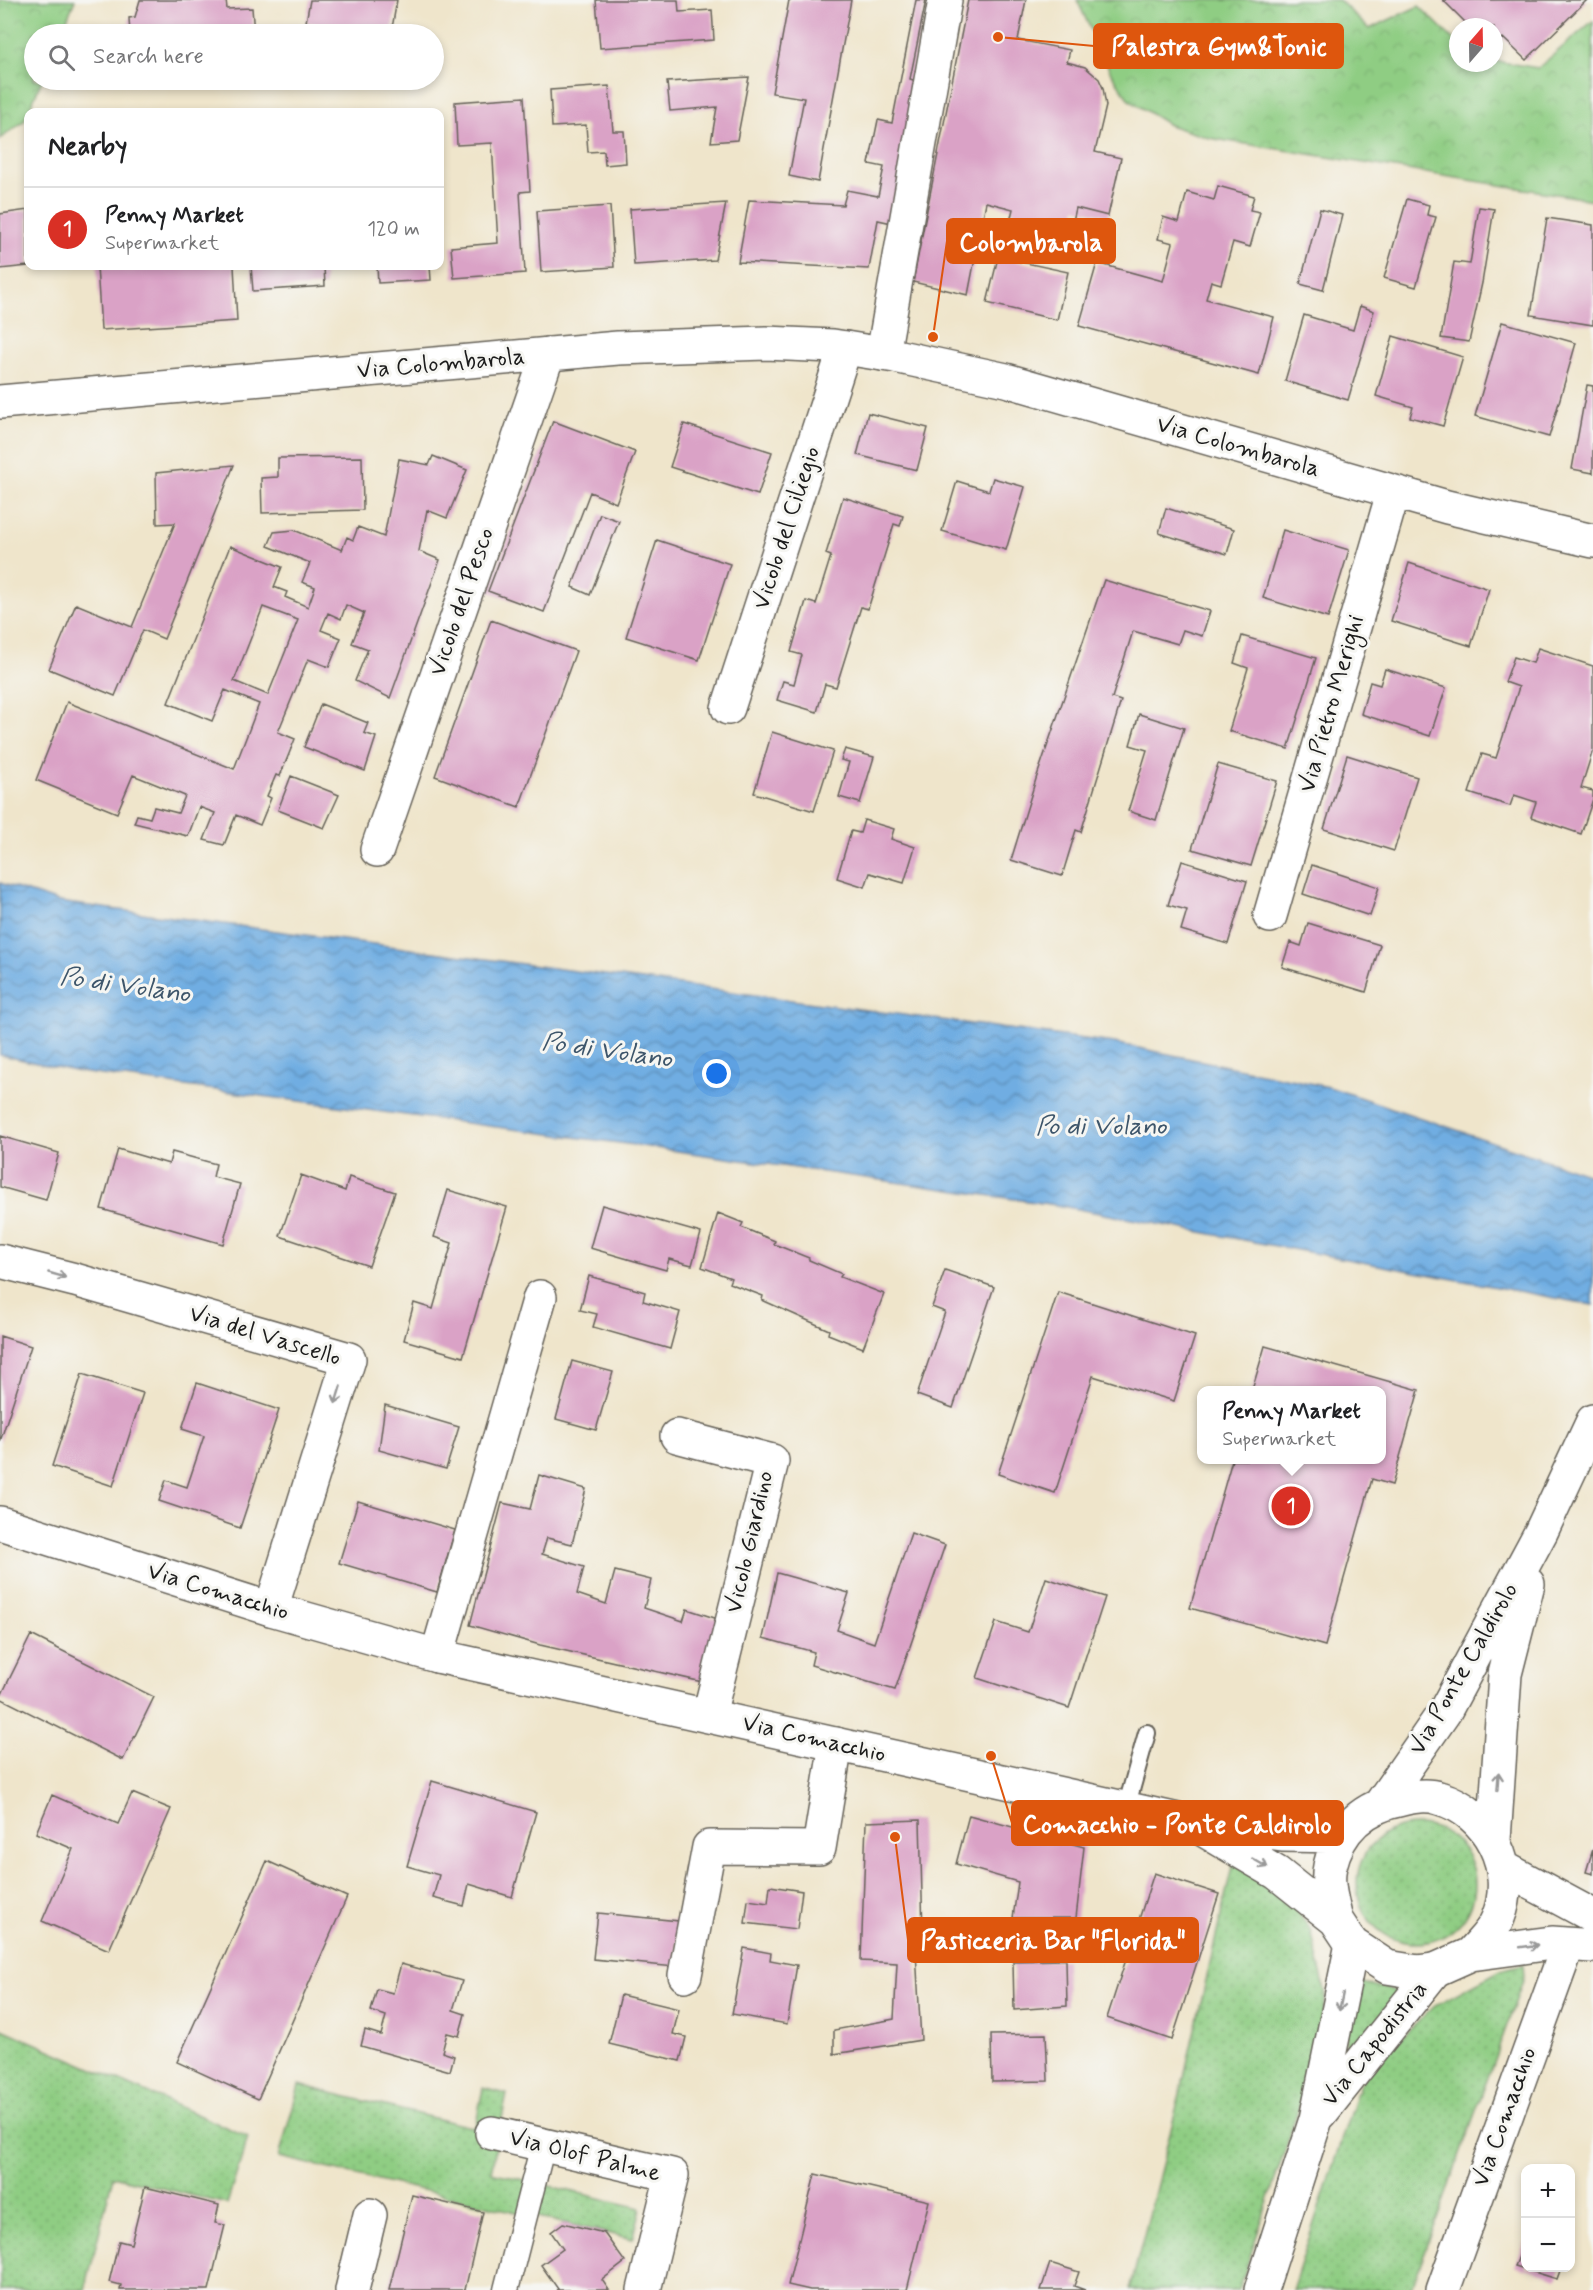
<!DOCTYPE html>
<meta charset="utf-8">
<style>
:root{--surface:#fff;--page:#f2f2f2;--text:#202124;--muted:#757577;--line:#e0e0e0;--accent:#d93025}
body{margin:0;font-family:Mynerve,sans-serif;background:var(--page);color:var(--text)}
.controls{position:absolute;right:18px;bottom:18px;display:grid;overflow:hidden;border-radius:12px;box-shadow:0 3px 9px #0003}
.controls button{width:54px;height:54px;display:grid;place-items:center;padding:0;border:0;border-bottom:2px solid var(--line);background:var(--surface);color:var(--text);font:30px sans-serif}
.compass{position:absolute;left:1449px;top:18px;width:54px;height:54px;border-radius:50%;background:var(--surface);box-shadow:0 3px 9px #0003;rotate:20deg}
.you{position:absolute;left:717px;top:1074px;width:21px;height:21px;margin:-15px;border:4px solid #fff;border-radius:50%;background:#1a73e8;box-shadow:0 0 0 9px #1a73e833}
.badge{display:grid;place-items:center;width:39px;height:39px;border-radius:50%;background:var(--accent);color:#fff;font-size:20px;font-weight:700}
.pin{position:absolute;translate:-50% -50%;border:3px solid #fff;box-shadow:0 2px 6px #0006}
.popup{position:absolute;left:1197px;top:1386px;width:189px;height:78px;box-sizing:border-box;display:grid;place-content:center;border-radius:12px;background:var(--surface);filter:drop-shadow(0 2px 4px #0005);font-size:20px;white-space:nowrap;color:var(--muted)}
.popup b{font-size:22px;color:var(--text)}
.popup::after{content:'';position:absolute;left:50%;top:100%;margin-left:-12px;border:12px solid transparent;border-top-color:var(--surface)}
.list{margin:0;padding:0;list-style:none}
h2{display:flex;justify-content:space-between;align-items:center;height:78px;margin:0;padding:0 24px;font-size:26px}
h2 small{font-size:20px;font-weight:400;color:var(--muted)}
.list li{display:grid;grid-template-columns:39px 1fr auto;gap:18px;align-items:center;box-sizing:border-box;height:84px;padding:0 24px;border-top:2px solid var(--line)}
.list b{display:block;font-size:22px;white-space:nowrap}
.list p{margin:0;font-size:20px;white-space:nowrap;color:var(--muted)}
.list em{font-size:20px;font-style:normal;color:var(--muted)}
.icon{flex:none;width:33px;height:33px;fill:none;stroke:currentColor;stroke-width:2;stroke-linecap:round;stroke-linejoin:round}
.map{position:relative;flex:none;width:1593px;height:2290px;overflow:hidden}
.search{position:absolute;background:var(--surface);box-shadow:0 3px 9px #0003;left:24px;top:24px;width:420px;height:66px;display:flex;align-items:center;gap:15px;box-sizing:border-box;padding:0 21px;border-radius:33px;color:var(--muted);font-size:22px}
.panel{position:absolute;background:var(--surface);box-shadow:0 3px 9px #0003;left:24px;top:108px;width:420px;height:162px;border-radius:12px}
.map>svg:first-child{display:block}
</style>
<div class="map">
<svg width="1593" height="2290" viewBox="0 0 1593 2290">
<defs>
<pattern id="grass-dots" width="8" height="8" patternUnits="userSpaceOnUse" patternTransform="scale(1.5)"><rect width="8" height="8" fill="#8fcd83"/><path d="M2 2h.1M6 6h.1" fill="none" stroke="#7baf71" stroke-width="1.8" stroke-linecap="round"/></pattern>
<pattern id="park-crowns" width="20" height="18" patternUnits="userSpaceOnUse" patternTransform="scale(1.5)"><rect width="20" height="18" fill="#8fcd83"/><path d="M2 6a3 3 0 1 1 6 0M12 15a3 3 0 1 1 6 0" fill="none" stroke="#7baf71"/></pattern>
<pattern id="water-waves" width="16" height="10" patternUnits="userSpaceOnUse" patternTransform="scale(1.5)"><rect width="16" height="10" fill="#70ade2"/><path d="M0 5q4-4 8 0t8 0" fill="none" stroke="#5b8cb6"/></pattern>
</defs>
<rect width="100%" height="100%" fill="#f6f6f2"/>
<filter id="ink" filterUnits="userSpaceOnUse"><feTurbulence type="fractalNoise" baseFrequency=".0167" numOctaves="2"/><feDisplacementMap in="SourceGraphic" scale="12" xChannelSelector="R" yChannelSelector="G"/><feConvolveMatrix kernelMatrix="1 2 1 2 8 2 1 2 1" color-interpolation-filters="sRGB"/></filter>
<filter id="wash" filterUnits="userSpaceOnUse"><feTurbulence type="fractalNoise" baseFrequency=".008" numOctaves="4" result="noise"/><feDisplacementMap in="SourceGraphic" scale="24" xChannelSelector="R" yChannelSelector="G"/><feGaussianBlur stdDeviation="1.35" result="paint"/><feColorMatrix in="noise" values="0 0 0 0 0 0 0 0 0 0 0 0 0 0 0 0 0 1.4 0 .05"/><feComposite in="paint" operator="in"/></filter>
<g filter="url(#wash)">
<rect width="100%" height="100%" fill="#efe5cb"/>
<path fill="url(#grass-dots)" stroke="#567450" stroke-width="1.5" d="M1357 1884a59 59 0 1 1 118 0a59 59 0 1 1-118 0Z
M1233,1862L1286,1897L1311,1930L1326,1995L1314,2061L1239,2290H1130L1181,2090Z
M1523,1964L1524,1978L1411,2290H1292L1360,2083L1397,2042L1437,2004L1501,1970Z
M1354,1981L1405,1993L1344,2061Z
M0,2028L248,2137L227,2204L113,2176L85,2290H0Z
M299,2085L475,2128L483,2088L507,2094L491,2172L641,2208L633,2239L279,2157Z"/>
<path fill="url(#park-crowns)" stroke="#567450" stroke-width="1.5" d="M0,0H75L61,34H34V80H42L24,121L0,139Z
M1077,0H1339L1369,29L1419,6L1458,44V63H1494V61L1538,68L1593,21V200L1209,138L1169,125L1129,100L1111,73Z"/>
<path fill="url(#water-waves)" stroke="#46647f" stroke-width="1.5" d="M0,883L59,902L1114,1043L1329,1087L1593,1176V1305L1056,1205L642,1146L79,1072L0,1055Z"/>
<g id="blocks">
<path fill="#daa2c6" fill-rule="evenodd" d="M140,0H226L227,9L252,8L254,34H130L129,18L135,17Z
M310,0H397L391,34H372L306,22Z
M596,0H678L679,12L712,10L714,40L600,48Z
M789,0H851L818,182L789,176L804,98L772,93Z
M916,0H926L910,79L919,82L892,223L878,220L869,269L738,262L749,200L843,205L847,190L878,196L884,167L869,164L878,120L892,123Z
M968,0H1026L1018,40L1070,50L1067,62L1085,67L1099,79L1103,88L1106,106L1095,152L1121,158L1108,216L1076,208L1070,234L1050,230L1048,243L1031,239L1033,232L1009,226L1013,209L986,202L968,295L913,282Z
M1443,0H1587L1526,60L1503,38L1494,47V27H1470Z
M305,30V34H273V33Z
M749,77L737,140L711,142L717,107L670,111L667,82Z
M609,86L613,131H624L626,163L605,165L604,151L588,152L586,125L552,127L550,90Z
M524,97L530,191L520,192L525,273L454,278L451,247L498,243L492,143L457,145L455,102Z
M1218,186L1254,196L1250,210L1260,212L1250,247L1233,242L1221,284L1211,281L1206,299L1274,317L1259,375L1079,326L1097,263L1163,281L1173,243L1158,239L1163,217L1179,222L1187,192L1214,200Z
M1407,199L1429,205L1427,215L1436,217L1416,287L1384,278Z
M726,203L715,260L634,265L630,209Z
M610,206L614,267L541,272L537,211Z
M1479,207L1494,209L1482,283L1469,342L1441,338L1454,262L1470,264Z
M1320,209L1342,215L1323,290L1300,284Z
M28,210V266L0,269V214Z
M1547,218L1593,225V325L1531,315Z
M1001,245L1015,248L1012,260L1068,272L1057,320L987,303Z
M97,266H234L237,321L101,330Z
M251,266H324L325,286L253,291Z
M377,266H430L431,280L378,283Z
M1360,306L1374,311L1348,400L1285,381L1304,315L1353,330Z
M1502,322L1576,343L1549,437L1475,416Z
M1393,336L1463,357L1443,426L1410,417L1413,407L1376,396Z
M1587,385L1593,386V473L1572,469Z
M868,413L928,428L917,470L857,455Z
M553,421L635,452L616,503L590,492L544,612L488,591Z
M684,424L772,452L758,495L670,467Z
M433,456L467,470L447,518L427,510L419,551L440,560L390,698L355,681L368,649L352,643L364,613L346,605L341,619L328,613L321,630L341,638L329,667L308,659L278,732L295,739L280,776L276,775L267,796L271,798L260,825L236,815L224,845L204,840L215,813L199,807L188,836L134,823L137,815L150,818L154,807L178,813L185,796L133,775L117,813L36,780L67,702L234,769L259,704L225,690L212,721L168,703L230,546L282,567L274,587L287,592L285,597L308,607L315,587L302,582L310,563L268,546L274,532L294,530L342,550L347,537L353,540L358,527L384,537L399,459L429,465ZM263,607L298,620L268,695L234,681Z
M362,457L363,510L262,513L261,478L278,477V458Z
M234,465L164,639L143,630L115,696L49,669L76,604L132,627L175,523L157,524L156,473Z
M993,478L1025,487L1006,550L942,531L957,481L989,491Z
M843,497L903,516L900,526L894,524L868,609L861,607L836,687L825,684L817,712L777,700L783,681L794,684L802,655L791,652L806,601L816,604L831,556L826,554Z
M1166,508L1234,529L1227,554L1159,533Z
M600,514L619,521L590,595L572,587Z
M1283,530L1349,550L1328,618L1263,598Z
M657,540L730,564L699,660L626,637Z
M1409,563L1489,589L1471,646L1391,621Z
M1104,580L1210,611L1202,636L1183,630L1178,644L1133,631L1112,698L1121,701L1081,832L1076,830L1062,876L1011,860L1036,779Z
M491,620L576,651L519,807L435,776Z
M1242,636L1316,658L1288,749L1229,731L1248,668L1234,663Z
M1538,648L1593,666V750L1581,788L1593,791V799L1581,834L1531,817L1536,802L1514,795L1510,806L1469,793L1482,754L1496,758L1519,687L1505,682L1514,657L1533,663Z
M1385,669L1446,688L1430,736L1361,714L1370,682L1380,685Z
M321,704L368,723L364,733L376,737L365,771L304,747Z
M1139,714L1184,728L1156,820L1128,811L1147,750L1130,745Z
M772,732L833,751L814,811L754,793Z
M845,749L874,757L860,803L839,797L849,762L841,760Z
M1347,755L1417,777L1394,851L1324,829Z
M1218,764L1277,781L1251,866L1192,849Z
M291,776L339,795L324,828L278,810Z
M864,820L894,829L891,839L915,847L904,883L870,873L865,887L837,878L851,831L860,833Z
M1182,861L1247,881L1228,944L1181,930L1187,910L1168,905Z
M1312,865L1379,887L1370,916L1303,894Z
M1308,923L1380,945L1366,992L1282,967L1290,942L1301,946Z
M0,1136L59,1153L46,1200L0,1187Z
M118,1149L169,1164L172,1152L216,1164L213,1177L240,1184L223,1244L101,1209Z
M301,1175L345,1191L349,1177L395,1192L369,1266L280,1236Z
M448,1190L507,1207L463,1357L404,1340L414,1303L433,1309L452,1243L434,1237Z
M602,1205L701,1233L692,1265L669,1259L666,1270L590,1248Z
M718,1213L743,1223L741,1227L775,1241L774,1244L809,1258V1260L842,1274L840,1277L884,1294L863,1348L828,1334L829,1330L762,1300L763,1296L729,1283L731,1278L702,1267Z
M945,1270L994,1287L953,1408L917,1395L945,1312L932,1307Z
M589,1276L645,1292L643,1301L680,1312L670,1349L593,1327L597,1314L580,1310Z
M1058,1292L1195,1336L1174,1401L1093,1376L1055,1493L998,1474Z
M0,1336L31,1346L0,1442Z
M1265,1346L1419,1390L1392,1485L1372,1479L1325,1646L1190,1608L1232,1460H1381V1390H1252Z
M572,1361L613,1372L596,1430L556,1419Z
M82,1374L143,1393L113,1486L52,1466Z
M197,1383L279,1410L240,1528L159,1501L166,1480L187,1487L204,1436L182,1429Z
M385,1405L459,1427L446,1469L379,1450Z
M539,1475L586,1489L572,1544L547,1538L542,1554L584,1567L577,1594L606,1604L615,1571L651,1580L644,1608L683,1621L687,1609L727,1622L707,1683L540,1645L470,1625L502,1503L530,1509Z
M358,1501L455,1530L437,1592L339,1563Z
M911,1533L945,1545L895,1690L811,1665L814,1652L763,1638L777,1573L849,1593L837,1630L874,1643Z
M1046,1578L1105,1597L1069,1708L977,1678L996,1622L1028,1632Z
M31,1635L154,1697L123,1760L0,1698Z
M432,1781L536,1812L512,1897L469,1884L464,1906L433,1898L439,1875L407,1866Z
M132,1793L171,1809L109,1950L42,1921L73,1849L36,1833L52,1795L118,1824Z
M969,1815L1084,1847L1076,1918H1013L1018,1882L956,1864Z
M920,1820L923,1934H915L921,2040L834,2054V2030L894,2019L897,1963L861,1961L866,1822Z
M1593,1849V1874L1586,1872Z
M267,1861L347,1897L258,2099L177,2062Z
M1154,1873L1219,1894L1172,2040L1107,2018Z
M770,1886L802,1891L797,1929L745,1923L748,1900L768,1903Z
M598,1913L679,1921L675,1967L593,1959Z
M744,1948L771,1953L770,1960L797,1965L787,2024L732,2014Z
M1066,1960L1067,2006L1014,2010L1013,1961Z
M401,1964L462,1981L453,2010L465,2014L459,2036L447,2033L442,2052L454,2056L450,2071L361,2046L365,2030L381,2035L386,2016L371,2011L377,1989L393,1993Z
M621,1995L679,2009L673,2034L686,2037L680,2061L609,2044Z
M1046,2034L1048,2081L992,2082L991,2035Z
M815,2174L929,2201L907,2290H810L788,2285Z
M145,2187L219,2205L215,2223L225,2225L209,2290H120L121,2285L109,2282L119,2241L131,2244Z
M412,2195L483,2212L465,2290H389Z
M563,2223L604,2233L625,2262L602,2280L609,2290H556L558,2289L541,2265L563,2249L551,2232Z
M1525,2242L1526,2268H1561L1557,2279L1515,2266Z
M1050,2263L1079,2272L1074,2286L1085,2290H1041Z"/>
</g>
</g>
<g filter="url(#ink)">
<use href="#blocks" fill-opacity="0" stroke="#666259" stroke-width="1.5"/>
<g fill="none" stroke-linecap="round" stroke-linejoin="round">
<defs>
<path id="service" d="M1126,1808L1147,1733"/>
<path id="pedestrian" d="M506,2290L543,2145"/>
<path id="minor" d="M883,354L945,0
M728,708L845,348
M377,850L548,354
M1270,916L1393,493
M0,1261L75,1280L349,1359L271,1609
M677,1436L772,1461L709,1715
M437,1656L540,1297
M685,1975L709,1847L819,1848L836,1744
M1321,2113L1435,1970
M492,2133L672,2175L644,2290
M352,2290L370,2215
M1261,2290L1316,2119L1352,1944
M1443,2290L1568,1945"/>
<path id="tertiary" d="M0,402L618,348L766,343L833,346L895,356L1006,380L1447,507L1593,541"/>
<path id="secondary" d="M0,1523L271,1609L437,1656L1192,1823L1282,1835L1342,1836
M1382,1802L1445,1711L1541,1532L1593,1421
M1204,1830L1277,1873L1336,1920L1352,1944L1387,1967L1418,1972L1435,1970L1471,1954L1552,1943L1593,1946
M1494,1840L1505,1674L1528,1584
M1504,1868L1593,1916
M1336,1920C1332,1902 1326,1883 1330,1866C1339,1828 1365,1806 1402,1799C1414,1796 1427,1794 1439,1798C1489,1812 1518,1869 1498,1918C1493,1932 1481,1942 1471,1954"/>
</defs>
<use href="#service" stroke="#666259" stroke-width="20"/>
<use href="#pedestrian" stroke="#666259" stroke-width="27"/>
<use href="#minor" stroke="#666259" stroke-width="36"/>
<use href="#tertiary" stroke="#666259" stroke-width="36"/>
<use href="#secondary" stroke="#666259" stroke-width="36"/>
<use href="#service" stroke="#fff" stroke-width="16"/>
<use href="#pedestrian" stroke="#fff" stroke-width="24"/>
<use href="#minor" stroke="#fff" stroke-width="33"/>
<use href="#tertiary" stroke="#fff" stroke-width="33"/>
<use href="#secondary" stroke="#fff" stroke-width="33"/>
</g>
<defs><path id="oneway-shaft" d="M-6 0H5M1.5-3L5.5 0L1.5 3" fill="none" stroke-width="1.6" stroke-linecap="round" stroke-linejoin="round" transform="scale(1.5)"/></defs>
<g stroke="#999">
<use href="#oneway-shaft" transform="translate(57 1275) rotate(16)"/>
<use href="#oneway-shaft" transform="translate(338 1395) rotate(107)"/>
<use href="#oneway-shaft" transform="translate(1498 1781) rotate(-86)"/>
<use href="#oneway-shaft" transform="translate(1260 1863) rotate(30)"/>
<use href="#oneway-shaft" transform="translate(1529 1946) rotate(-8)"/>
<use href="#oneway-shaft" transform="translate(1341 2002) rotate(102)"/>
</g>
</g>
<g text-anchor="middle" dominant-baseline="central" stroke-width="6" stroke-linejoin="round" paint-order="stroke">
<g font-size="24" fill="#1c1c1c" stroke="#f6f6f2">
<text transform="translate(441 364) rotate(-5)">Via Colombarola</text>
<text transform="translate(1238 447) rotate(16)">Via Colombarola</text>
<text transform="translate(787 528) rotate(-72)">Vicolo del Ciliegio</text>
<text transform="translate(462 602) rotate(-71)">Vicolo del Pesco</text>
<text transform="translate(1332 704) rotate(-74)">Via Pietro Merighi</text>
<text transform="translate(265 1336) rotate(17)">Via del Vascello</text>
<text transform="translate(750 1542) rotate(-77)">Vicolo Giardino</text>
<text transform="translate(218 1592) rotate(17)">Via Comacchio</text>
<text transform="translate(1464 1669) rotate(-60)">Via Ponte Caldirolo</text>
<text transform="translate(814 1739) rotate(13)">Via Comacchio</text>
<text transform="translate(1375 2044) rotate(-51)">Via Capodistria</text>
<text transform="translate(1505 2117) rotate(-70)">Via Comacchio</text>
<text transform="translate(585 2156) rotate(14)">Via Olof Palme</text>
</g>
<g font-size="26" font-style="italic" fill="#3e566b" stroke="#f6f6f2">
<text transform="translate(125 986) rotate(8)">Po di Volano</text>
<text transform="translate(607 1051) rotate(8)">Po di Volano</text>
<text x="1101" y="1127">Po di Volano</text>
</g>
</g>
<path fill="none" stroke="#de560d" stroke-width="2" d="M998 37L1094 46M933 337L947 241M991 1756L1012 1823M895 1837L908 1940"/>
<g fill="#de560d" stroke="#f6f6f2" stroke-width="2">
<circle cx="998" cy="37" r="6"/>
<circle cx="933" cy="337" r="6"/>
<circle cx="991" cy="1756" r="6"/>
<circle cx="895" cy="1837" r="6"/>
</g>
<g fill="#de560d" stroke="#de560d" stroke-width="2">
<rect x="1094" y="24" width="249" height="44" rx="6"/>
<rect x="947" y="219" width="168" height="44" rx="6"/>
<rect x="1012" y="1801" width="331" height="44" rx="6"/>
<rect x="908" y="1918" width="290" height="44" rx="6"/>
</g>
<g font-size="26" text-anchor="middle" font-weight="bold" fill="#fff">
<text x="1219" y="55">Palestra Gym&amp;Tonic</text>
<text x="1031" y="251">Colombarola</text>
<text x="1177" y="1833">Comacchio - Ponte Caldirolo</text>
<text x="1053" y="1949">Pasticceria Bar "Florida"</text>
</g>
</svg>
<div class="controls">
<button>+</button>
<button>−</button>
</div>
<svg class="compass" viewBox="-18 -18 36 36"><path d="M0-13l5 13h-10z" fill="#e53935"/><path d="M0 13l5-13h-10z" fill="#757577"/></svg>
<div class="you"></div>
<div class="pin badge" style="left:1291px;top:1506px">1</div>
<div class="popup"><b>Penny Market</b>Supermarket</div>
<div class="search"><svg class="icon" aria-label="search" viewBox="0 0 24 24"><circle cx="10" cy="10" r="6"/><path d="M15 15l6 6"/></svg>Search here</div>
<section class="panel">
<h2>Nearby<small></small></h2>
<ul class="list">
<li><span class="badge">1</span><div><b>Penny Market</b><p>Supermarket</p></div><em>120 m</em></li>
</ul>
</section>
</div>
